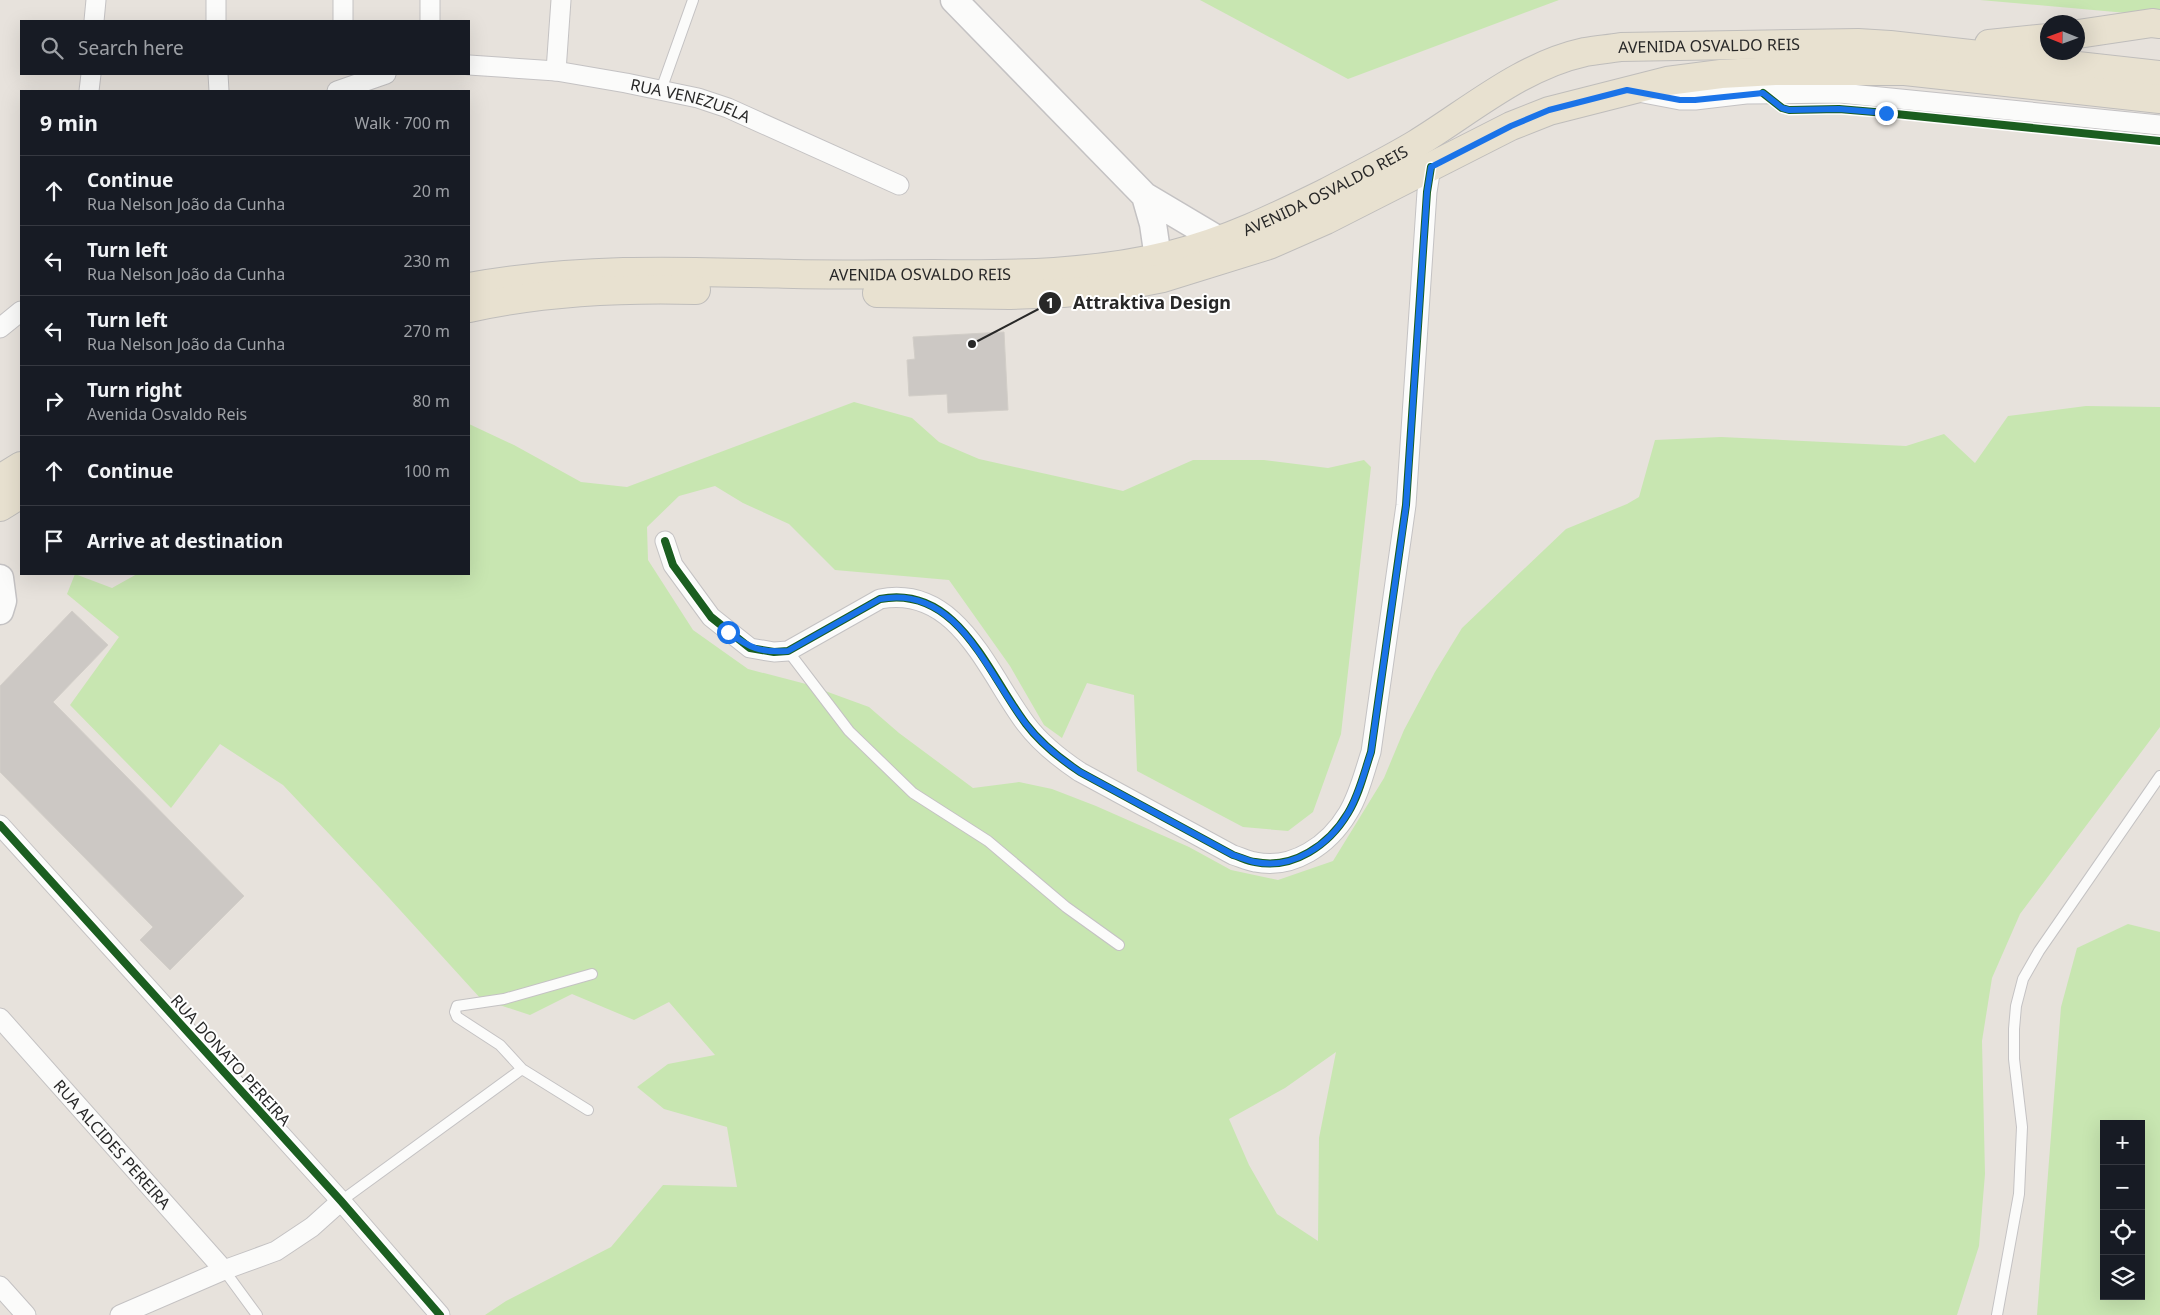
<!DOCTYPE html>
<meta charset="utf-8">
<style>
:root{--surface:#171b24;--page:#242831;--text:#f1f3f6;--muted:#9ea1a6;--line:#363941}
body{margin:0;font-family:"Noto Sans",sans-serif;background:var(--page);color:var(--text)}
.controls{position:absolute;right:15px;bottom:15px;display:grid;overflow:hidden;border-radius:0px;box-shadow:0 5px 20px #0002}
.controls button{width:45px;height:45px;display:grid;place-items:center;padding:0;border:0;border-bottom:1px solid var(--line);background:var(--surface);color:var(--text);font:25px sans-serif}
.compass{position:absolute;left:2040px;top:15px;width:45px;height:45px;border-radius:50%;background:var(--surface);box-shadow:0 5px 20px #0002;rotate:271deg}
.stop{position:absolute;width:15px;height:15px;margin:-11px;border:4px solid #1a73e8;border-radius:50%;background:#fff}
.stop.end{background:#1a73e8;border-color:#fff;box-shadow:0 1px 5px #0008}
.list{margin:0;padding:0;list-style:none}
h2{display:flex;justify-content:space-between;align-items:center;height:65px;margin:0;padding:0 20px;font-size:21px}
h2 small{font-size:16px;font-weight:400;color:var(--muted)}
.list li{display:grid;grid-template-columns:32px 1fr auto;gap:15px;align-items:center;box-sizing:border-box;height:70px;padding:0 20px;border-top:1px solid var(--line)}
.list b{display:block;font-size:19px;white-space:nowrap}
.list p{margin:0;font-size:16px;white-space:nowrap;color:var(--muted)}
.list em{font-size:16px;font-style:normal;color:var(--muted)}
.icon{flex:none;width:28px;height:28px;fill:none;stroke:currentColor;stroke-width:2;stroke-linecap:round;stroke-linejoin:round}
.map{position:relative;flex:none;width:2160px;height:1315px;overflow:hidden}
.search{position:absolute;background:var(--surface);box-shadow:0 5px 20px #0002;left:20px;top:20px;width:450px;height:55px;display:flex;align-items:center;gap:12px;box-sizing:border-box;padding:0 18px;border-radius:0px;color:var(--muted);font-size:19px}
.panel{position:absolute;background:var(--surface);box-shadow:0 5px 20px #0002;left:20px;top:90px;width:450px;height:485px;border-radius:0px}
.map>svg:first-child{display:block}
</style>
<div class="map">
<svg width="2160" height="1315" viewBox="0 0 2160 1315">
<rect width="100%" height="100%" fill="#e7e2dc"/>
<path fill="#c8e6b1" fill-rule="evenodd" d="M1200,0H1559L1348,79Z
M1980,0H2160V16Z
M854,402L912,418L939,442L979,459L1123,491L1193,460H1264L1328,468L1364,460L1371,467L1341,734L1313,812L1288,831L1243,827L1137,771L1134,695L1087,683L1062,738L1044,725L1010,666L949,580L835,570L789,524L743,503L715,486L679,496L647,527L648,560L693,630L748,669L806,684L869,707L899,733L973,788L1019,782L1052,789L1096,806L1189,847L1231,870L1278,880L1333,861L1384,778L1404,730L1435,672L1462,628L1566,529L1627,504L1639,497L1655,440L1721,437L1906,446L1944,434L1975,463L2008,416L2086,406L2160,407V727L2020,914L1992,978L1982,1041L1985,1174L1979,1246L1957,1315H485L506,1301L611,1247L663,1185L737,1187L727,1127L664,1109L637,1087L668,1064L715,1055L669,1002L634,1020L572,994L530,1015L481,999L380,888L283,785L220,744L171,808L70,705L119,637L67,594L75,574L112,588L137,574H469V424L514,445L581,482L627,487ZM1336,1052L1319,1138L1318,1241L1277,1214L1249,1165L1229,1119L1285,1088Z
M2128,924L2160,932V1315H2037L2061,1007L2077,948ZM2104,1124H2141V1296H2104Z"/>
<path fill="#ccc8c4" stroke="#d2cec8" d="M1004,332L1008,410L948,413L947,394L909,396L907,360L915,359L913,337Z
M72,611L108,645L53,702L244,896L170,970L140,940L153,927L0,772V686Z"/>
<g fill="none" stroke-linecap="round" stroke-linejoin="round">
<defs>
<path id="lane" d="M661,90L693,0
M788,651L849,731L913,793L988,841L1066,907L1119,945
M588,1110L522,1069L500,1045L457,1017L455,1012L457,1006L504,999L592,974
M341,1201L522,1069
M224,1270L257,1315
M1997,1315L2019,1194L2022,1127L2014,1059V1029L2016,1006L2023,979L2039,951L2160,776"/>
<g id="street">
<path d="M216,0V21"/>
<path d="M94,21L96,0"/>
<path d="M343,21V0"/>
<path d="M430,21V0"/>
<path id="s1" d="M469,65L556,71L626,83L698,98L728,108L899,185"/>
<path d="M556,71L561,0"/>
<path d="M218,74L219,91"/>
<path d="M89,91L91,74"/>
<path d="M337,91L386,74"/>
<path d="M1638,92L1680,100H1695L1746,94L1840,93L2160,125"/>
<path d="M0,328L21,311"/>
<path d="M665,541L673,565L711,617L750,648L774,652L788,651L880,599C958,584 988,674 1026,724C1041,744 1059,758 1080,772L1233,855C1240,857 1248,861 1255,862C1293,870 1329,845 1348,813C1359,795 1364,773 1371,752L1406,505L1427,192L1431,167"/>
<path d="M0,825L341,1201L440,1315"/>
<path id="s2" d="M0,1018L224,1270"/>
<path d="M0,1286L26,1315"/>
<path d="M120,1315L224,1270L276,1251L312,1227L341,1201"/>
</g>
<path id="secondary" d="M954,0L1145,196L1219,240
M1145,196L1153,224L1158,258
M0,578L3,601L0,611"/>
<g id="primary">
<path d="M2078,34L2152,23L2160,24"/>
<path d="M1989,44L2048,38"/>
<path id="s3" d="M469,287C579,267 683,271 794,274C841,275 887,274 934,274C1015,275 1094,274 1174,254C1227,241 1276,217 1325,193C1355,177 1386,162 1416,144C1470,111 1521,66 1585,52C1596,50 1609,49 1621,47L1858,43L1890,45L2160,75"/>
<path d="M877,293L1010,295L1063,293L1112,288L1163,278L1269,245L1326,220L1511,126L1549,111L1667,81L1721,74L1775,71H1905L2160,99"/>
<path d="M469,308C542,292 621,288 696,290"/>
<path d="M0,479L21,466"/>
<path d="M0,507L21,494"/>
</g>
</defs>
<use href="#lane" stroke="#c4c2c3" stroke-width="12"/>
<use href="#street" stroke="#c4c2c3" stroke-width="21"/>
<use href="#secondary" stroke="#c4c2c3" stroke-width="29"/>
<use href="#primary" stroke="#bfbdbb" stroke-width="30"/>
<use href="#lane" stroke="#fbfbfa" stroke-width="10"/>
<use href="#street" stroke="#fbfbfa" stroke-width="19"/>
<use href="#secondary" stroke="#fbfbfa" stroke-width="26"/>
<use href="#primary" stroke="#e8e1d0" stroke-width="28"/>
<defs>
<path id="cycleway" d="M1763,93L1782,108L1789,110L1839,109L1886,113L2160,141
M665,541L673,565L711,617L750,648L774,652L788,651L880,599C958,584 988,674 1026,724C1041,744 1059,758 1080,772L1233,855C1240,857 1248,861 1255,862C1293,870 1329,845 1348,813C1359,795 1364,773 1371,752L1406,505L1427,192L1431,167
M0,825L341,1201L440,1315"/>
</defs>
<use href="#cycleway" stroke="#fff" stroke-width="11"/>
<use href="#cycleway" stroke="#1b5e20" stroke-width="8"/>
</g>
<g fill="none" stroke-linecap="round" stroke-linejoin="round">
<path stroke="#1a73e8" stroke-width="6" d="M728,632C750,648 760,653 788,651L880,599C958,584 987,674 1026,724C1041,744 1059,758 1080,772L1233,855C1240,857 1248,861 1255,862C1293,870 1329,845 1348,813C1359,795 1364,773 1371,752L1406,506L1427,192L1431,167L1511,126L1549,110L1627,90L1680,100H1695L1763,93L1782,108L1789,110L1839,109L1886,113"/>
</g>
<g text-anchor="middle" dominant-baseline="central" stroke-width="4" stroke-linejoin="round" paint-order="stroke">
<g font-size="16" fill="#282828" stroke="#fff">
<text stroke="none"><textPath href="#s3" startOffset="1292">AVENIDA OSVALDO REIS</textPath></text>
<text stroke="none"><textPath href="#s1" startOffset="225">RUA VENEZUELA</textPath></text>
<text stroke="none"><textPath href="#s3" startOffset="872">AVENIDA OSVALDO REIS</textPath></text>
<text stroke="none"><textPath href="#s3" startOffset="452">AVENIDA OSVALDO REIS</textPath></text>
<text transform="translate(231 1060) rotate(48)">RUA DONATO PEREIRA</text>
<text stroke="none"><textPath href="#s2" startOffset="169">RUA ALCIDES PEREIRA</textPath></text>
</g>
</g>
<path fill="none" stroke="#282828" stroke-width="2" d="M972 344L1050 303"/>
<g fill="#282828" stroke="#fff" stroke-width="2">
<circle cx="972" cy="344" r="5"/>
<circle cx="1050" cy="303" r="12"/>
</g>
<g font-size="15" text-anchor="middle" font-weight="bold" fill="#fff">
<text x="1050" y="308">1</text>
</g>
<g font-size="18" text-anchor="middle" font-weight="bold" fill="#282828" stroke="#fff" stroke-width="4" stroke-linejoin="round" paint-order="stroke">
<text x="1152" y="309">Attraktiva Design</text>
</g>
</svg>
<div class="controls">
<button>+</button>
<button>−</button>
<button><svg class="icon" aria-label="locate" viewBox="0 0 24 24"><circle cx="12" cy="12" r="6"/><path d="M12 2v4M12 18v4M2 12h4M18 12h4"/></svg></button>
<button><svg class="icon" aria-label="layers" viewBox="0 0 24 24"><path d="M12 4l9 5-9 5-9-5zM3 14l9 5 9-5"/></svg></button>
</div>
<svg class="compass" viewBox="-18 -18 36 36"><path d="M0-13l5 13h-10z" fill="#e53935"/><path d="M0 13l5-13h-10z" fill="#9ea1a6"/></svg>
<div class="stop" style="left:728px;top:632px"></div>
<div class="stop end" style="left:1886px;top:113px"></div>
<div class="search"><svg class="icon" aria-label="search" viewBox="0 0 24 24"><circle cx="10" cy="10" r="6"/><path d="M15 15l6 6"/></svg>Search here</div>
<section class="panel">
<h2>9 min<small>Walk · 700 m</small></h2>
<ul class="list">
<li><svg class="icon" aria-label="ahead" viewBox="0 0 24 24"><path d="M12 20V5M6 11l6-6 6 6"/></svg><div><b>Continue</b><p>Rua Nelson João da Cunha</p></div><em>20 m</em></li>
<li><svg class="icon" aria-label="left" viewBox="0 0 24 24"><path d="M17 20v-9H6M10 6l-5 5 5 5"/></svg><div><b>Turn left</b><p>Rua Nelson João da Cunha</p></div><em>230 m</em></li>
<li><svg class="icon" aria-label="left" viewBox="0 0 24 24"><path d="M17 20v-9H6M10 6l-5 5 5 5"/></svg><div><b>Turn left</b><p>Rua Nelson João da Cunha</p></div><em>270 m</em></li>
<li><svg class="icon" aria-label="right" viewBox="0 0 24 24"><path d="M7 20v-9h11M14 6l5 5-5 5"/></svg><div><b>Turn right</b><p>Avenida Osvaldo Reis</p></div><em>80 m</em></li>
<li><svg class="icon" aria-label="ahead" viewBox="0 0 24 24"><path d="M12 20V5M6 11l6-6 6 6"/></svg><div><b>Continue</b></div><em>100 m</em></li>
<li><svg class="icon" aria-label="arrive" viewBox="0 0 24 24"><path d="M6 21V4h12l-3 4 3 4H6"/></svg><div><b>Arrive at destination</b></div></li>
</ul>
</section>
</div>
